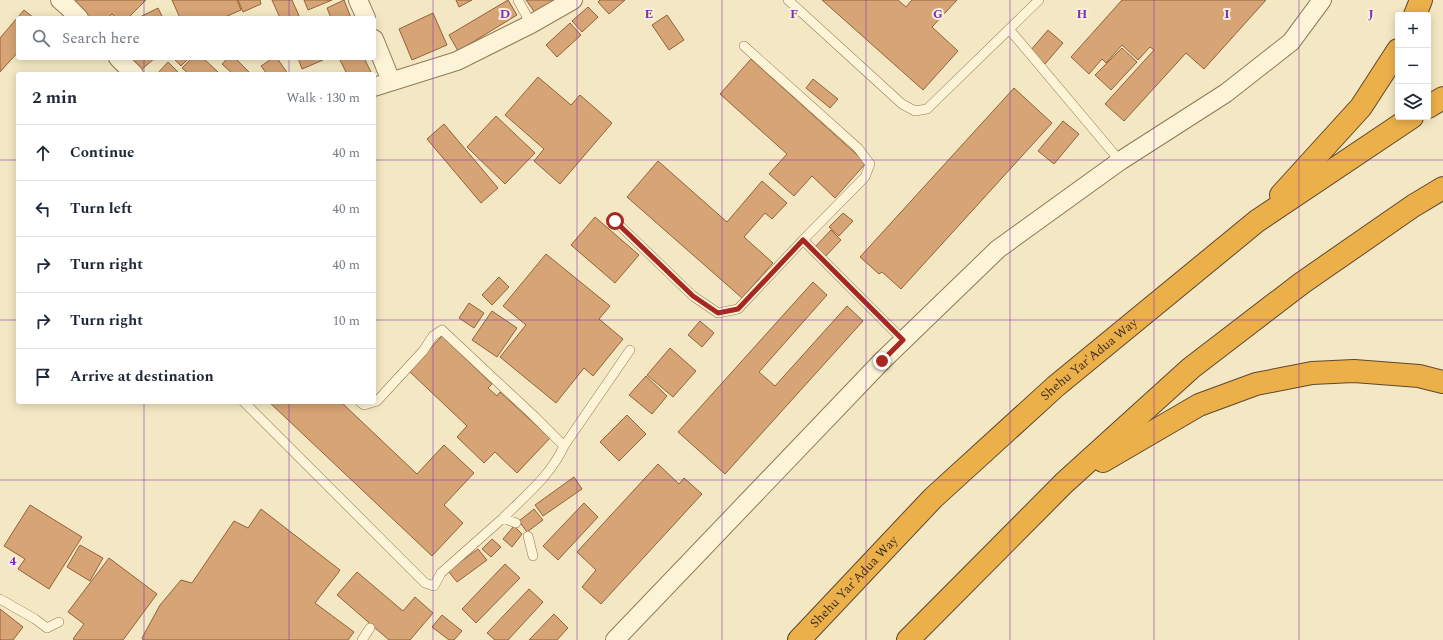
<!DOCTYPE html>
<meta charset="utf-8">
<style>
:root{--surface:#fff;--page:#f6f6f7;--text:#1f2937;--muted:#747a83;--line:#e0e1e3}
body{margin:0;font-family:Spectral,serif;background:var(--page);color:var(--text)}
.controls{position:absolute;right:12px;top:12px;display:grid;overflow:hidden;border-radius:4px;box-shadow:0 2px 10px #0003}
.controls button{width:36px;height:36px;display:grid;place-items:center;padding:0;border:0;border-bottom:1px solid var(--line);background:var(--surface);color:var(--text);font:20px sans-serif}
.stop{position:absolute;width:12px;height:12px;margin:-9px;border:3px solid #a72820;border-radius:50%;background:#fff}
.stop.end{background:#a72820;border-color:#fff;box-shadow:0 1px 4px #0008}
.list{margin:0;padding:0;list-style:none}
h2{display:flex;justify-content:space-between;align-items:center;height:52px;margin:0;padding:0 16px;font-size:17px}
h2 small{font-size:13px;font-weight:400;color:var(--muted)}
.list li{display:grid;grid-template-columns:26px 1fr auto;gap:12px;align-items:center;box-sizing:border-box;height:56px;padding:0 16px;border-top:1px solid var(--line)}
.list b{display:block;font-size:15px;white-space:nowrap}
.list em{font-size:13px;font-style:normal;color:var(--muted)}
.icon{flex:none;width:22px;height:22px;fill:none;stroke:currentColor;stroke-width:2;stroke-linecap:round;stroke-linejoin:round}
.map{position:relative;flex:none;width:1443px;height:640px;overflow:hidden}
.search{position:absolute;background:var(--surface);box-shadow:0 2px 10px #0003;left:16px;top:16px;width:360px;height:44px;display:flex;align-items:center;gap:10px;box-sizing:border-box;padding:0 14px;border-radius:4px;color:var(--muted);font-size:15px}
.panel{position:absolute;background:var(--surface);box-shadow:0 2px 10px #0003;left:16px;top:72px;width:360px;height:332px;border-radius:4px}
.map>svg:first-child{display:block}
</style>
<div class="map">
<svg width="1443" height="640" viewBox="0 0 1443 640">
<rect width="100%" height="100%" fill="#f3e8c3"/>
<path fill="#d6a475" stroke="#93633a" d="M77,0H146L128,18H116L112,14L108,18H90L74,3Z
M172,0H237L241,10L223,18H180Z
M238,0H260L261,4L243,12Z
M272,0H292L300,18H280Z
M304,0H332L308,10Z
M344,0L351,18H331L327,8Z
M456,0H472L459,7Z
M508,0L517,15L458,51L449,35Z
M526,0H554L536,14Z
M600,0H625L609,14L598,2Z
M822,0H898L906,7L912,0H957L932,27L958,51L923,90Z
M1122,0H1266L1204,69L1186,53L1124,121L1105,104L1154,50L1150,47L1138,60L1122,45L1106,63L1102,59L1089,74L1071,57Z
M588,7L598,17L582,32L572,21Z
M158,8L163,18H141L140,17Z
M24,10L34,18H18V52L0,72V38Z
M433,13L447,45L412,60L399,29Z
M667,15L684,40L669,50L652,25Z
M570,23L581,35L557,57L546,45Z
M1048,30L1063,43L1045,64L1030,51Z
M1122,48L1137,62L1111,90L1095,75Z
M130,58H155L141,70Z
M173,58H189L181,66Z
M192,58H203L218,72L217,74H189L182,68Z
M228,58H235L249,72L247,74H233L222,64Z
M273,58H277L288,74H267L261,66Z
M298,58H322L323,60L302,69Z
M339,58H364L372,74H347Z
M751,59L866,163L835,198L812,176L794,196L769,174L787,154L720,94Z
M168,62L179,73L178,74H157Z
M538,77L571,105L580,95L612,123L560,184L534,161L544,149L505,115Z
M813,79L838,99L830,108L806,88Z
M1014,88L1052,123L901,289L882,272L879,274L860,257Z
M496,116L535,153L505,184L467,147Z
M1063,121L1079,134L1054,164L1038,151Z
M444,124L498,188L481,203L427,139Z
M658,161L727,222L762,181L787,203L772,219L765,213L744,237L773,263L742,298L627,197Z
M843,213L853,221L839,236L829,227Z
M595,217L639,255L615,283L571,245Z
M831,230L841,240L824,258L814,248Z
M546,254L610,306L599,319L623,339L593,376L584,368L556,403L500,357L526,325L503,306Z
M499,277L509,287L492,305L482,295Z
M813,282L827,295L759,372L775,386L847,306L863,321L725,474L678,432Z
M469,303L484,313L474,328L459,318Z
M492,311L517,328L497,357L472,340Z
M700,321L714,333L702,347L688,335Z
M442,336L492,384L488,388L497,396L500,392L550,438L517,473L495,452L484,463L457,437L467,426L409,371Z
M670,348L696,371L673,397L647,375Z
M646,376L667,396L652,414L629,395Z
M269,402H341L417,474L444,445L474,473L444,505L463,523L432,556Z
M627,415L646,434L619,461L600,442Z
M658,464L679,484L684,478L702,494L601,604L582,587L596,570L577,552Z
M574,477L582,489L543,516L535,505Z
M584,503L598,517L558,560L543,546Z
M30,505L82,537L49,589L18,569L25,559L4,546Z
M261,509L340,570L338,573L315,603L354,632L348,640H143L142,638L160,605L181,580L192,583L234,521L248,528Z
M534,509L543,520L527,532L519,521Z
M514,526L522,534L512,547L503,539Z
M492,539L501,547L491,557L482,549Z
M80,545L103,558L90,581L67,567Z
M478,549L487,560L457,582L448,571Z
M109,558L157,594L123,640H75L73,639L84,624L68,612Z
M505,564L520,578L476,623L462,609Z
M357,572L403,611L415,597L433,613L410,640H389L337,595Z
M529,589L543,602L508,640H495L487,633Z
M0,609L23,627L13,640H0Z
M554,614L568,628L557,640H529Z
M442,615L462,631L454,640H449L432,627Z"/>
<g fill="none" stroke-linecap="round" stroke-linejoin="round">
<defs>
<path id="service" d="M518,0L531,24
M788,0L902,104L915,111L927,109L1039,0
M1009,29L1120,161
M744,46L858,148L870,164L865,177L803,240L903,340
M615,221L693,296L718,313L738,309L803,240
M244,402L425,583L434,586L441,573L503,518
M360,402L364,405L374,402
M374,402L377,401L423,351L433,336L442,330L534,416L564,446C551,475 526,495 503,518L516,523
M564,446L630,350
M528,536L533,556
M0,599L35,619L47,628L59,622
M362,640L370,628"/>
<path id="minor" d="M60,0L67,6L79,18
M358,0L366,18
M374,39L391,81
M118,58L134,74
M374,87L457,61L531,24L573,0
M615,640L882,361L998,249L1120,161L1226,93L1291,42L1322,0"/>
<g id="motorway">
<path d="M1415,15L1421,0"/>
<path d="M1428,107L1443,98"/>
<path d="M1281,195L1361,107L1398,50"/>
<path d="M1103,461L1199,405L1256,384L1312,373L1354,371L1419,376L1443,382"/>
<path id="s1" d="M799,640L933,498L1056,386L1257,221L1412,117"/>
<path d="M908,640L1064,483L1191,368L1302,283L1413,206L1443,188"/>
</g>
</defs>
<use href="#service" stroke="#907a57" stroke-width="10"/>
<use href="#minor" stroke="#907a57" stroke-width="20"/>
<use href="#motorway" stroke="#5e472c" stroke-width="24"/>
<use href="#service" stroke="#fdf4d8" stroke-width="9"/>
<use href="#minor" stroke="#fdf4d8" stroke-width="18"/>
<use href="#motorway" stroke="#ecb04b" stroke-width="22"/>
</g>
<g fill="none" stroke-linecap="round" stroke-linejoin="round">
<path stroke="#a72820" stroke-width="5" d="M615,221L693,296L718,313L738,309L803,240L903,340L882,361"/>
</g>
<path fill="none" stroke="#7b2cbf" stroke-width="1" stroke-opacity="0.55" d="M144,0V18M289,0V18M433,0V640M577,0V640M722,0V640M866,0V640M1010,0V640M1154,0V640M1299,0V640M144,58V74M289,58V74M0,160H18M374,160H1443M0,320H18M374,320H1443M144,402V640M289,402V640M0,480H1443"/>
<g text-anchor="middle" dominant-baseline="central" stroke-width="4" stroke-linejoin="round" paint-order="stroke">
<g font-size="13" fill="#3f301d" stroke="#faf1d4">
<text stroke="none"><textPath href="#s1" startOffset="404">Shehu Yar'Adua Way</textPath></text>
<text stroke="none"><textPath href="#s1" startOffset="80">Shehu Yar'Adua Way</textPath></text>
</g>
</g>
<g font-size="13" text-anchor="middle" font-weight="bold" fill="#7b2cbf" stroke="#faf1d4" stroke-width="4" stroke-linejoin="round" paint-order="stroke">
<text x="505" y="18">D</text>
<text x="649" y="18">E</text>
<text x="794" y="18">F</text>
<text x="938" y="18">G</text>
<text x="1082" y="18">H</text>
<text x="1227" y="18">I</text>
<text x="1371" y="18">J</text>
<text x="13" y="565">4</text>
</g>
</svg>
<div class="controls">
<button>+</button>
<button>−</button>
<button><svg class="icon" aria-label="layers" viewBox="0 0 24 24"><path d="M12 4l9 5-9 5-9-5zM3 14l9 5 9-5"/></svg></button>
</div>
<div class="stop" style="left:615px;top:221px"></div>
<div class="stop end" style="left:882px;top:361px"></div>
<div class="search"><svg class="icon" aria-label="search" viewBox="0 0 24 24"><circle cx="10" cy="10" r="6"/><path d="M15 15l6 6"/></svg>Search here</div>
<section class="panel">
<h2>2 min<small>Walk · 130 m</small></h2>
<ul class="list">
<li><svg class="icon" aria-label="ahead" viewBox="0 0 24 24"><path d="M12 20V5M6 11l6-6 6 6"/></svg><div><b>Continue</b></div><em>40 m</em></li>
<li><svg class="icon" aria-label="left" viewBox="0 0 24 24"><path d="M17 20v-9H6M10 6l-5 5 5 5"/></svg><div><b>Turn left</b></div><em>40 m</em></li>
<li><svg class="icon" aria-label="right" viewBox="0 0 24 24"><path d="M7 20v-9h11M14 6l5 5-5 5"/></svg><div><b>Turn right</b></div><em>40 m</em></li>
<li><svg class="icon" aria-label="right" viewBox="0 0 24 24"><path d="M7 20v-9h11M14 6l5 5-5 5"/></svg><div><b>Turn right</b></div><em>10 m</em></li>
<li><svg class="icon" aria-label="arrive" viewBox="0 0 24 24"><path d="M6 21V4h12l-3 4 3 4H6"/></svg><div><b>Arrive at destination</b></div></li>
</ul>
</section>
</div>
